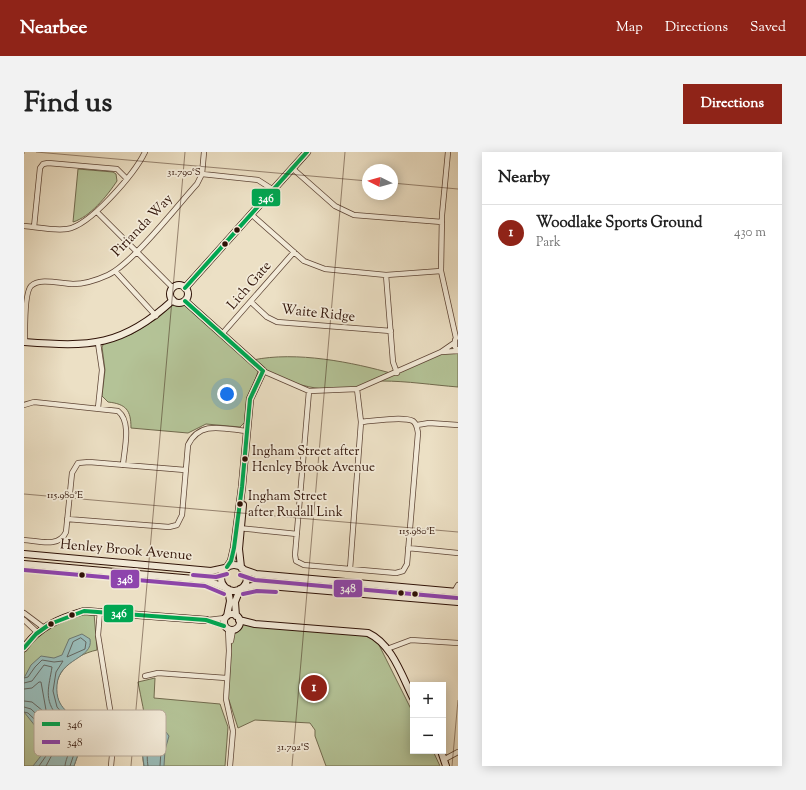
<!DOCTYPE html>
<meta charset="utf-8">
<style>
:root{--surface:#fff;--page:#f2f2f2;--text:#222;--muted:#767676;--line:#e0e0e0;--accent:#8f2418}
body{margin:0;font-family:"Sorts Mill Goudy",serif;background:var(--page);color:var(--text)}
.controls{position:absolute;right:12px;bottom:12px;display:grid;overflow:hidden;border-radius:0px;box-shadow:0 2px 10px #0003}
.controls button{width:36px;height:36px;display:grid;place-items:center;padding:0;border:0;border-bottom:1px solid var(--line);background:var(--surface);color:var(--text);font:20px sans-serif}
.compass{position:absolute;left:338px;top:12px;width:36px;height:36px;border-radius:50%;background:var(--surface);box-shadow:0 2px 10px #0003;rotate:275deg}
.you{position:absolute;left:203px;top:242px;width:14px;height:14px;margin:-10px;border:3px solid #fff;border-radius:50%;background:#1a73e8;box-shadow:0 0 0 6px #1a73e833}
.badge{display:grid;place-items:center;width:26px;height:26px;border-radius:50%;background:var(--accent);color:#fff;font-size:13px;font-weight:700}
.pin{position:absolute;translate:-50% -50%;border:2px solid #fff;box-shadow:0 1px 4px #0006}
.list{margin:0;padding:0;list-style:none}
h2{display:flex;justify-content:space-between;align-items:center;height:52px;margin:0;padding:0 16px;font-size:17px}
h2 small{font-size:13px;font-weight:400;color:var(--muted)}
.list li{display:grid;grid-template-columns:26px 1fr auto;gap:12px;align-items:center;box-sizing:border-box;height:56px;padding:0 16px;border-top:1px solid var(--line)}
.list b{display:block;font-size:15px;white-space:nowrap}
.list p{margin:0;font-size:13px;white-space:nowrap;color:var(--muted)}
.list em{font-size:13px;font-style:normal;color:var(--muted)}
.map{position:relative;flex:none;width:434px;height:614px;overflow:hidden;border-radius:0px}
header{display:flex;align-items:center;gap:24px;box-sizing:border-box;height:56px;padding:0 20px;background:var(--accent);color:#fff}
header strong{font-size:19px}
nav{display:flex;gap:22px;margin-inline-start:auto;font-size:14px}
.intro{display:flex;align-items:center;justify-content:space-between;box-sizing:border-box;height:96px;padding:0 24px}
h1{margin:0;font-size:28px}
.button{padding:10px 18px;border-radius:0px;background:var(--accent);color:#fff;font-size:14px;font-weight:700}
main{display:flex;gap:24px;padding:0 24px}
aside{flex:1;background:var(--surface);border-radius:0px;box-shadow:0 2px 10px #0003}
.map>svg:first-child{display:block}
</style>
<header>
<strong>Nearbee</strong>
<nav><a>Map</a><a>Directions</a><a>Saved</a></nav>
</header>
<div class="intro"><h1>Find us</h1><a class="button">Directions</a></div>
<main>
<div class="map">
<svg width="434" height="614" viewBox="0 0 434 614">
<rect width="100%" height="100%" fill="#ece0c5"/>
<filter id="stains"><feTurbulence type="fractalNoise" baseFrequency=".005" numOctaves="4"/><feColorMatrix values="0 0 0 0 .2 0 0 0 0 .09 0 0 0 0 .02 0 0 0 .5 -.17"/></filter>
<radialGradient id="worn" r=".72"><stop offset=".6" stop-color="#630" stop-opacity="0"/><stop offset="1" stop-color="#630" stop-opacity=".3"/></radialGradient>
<path fill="#b4c397" stroke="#716a4e" d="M54,17L89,20L92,22L93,29C83,44 66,65 49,70Z
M160,151L235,217L224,247L221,270L216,275L182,272L164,281L107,276C107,258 102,252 84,250L78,244L81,218L78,195L80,191L108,182L134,166L148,153Z
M431,195L434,198V235C409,233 383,229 358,229C349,228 341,236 332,237C296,241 257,232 229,208C272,199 328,210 370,222L411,201Z
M70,461L73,498C49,503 22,524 36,552C41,561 52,566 56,575C60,589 54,602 50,614H0V500C17,475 41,464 70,461Z
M216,472L340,483L353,489L389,561V599H409L416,614H302L291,584V578L286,571L231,568L214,576L204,545V528L208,485L211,477Z
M131,526L130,546L196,552L204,575L201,614H120C116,597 124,594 123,580C121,563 117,546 114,530Z"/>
<path fill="#99bcb9" stroke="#6e7871" d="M58,482L66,487C70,507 35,506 33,533C31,559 49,559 55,575C61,588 54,602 50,614H9L20,600L22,583L12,575L0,560V526L7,513L17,504L30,506L38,503L45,487Z
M135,579L142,580L145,584L141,598L140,614H120L118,598L129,583Z"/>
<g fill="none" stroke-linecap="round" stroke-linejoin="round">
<path stroke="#646660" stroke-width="1" d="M57,486L62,490L61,497L43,505L49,490Z
M0,526L4,525L11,515L18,508L30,510L39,509L32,520L29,539L33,555L52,577V596L46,614
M0,531L8,529L20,513L28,515C25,535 19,547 34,565C38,569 44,573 47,578C53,591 42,602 41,614
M0,537L8,536L15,530H17L22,558L19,559L8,550L0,549
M0,555L7,557L30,579L29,601L22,614
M0,560L4,561L26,582L24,601L15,614
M39,579L41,581V594L37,602L36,600L37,581Z
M124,614C122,601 123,590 137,583L141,586L137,598L136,614"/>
<defs>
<path id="street" d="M424,0L418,63L417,119L432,186
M268,16L311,54L330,63L418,70
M178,22L234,28L248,37
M73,60L149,136
M227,62L280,109L301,117L362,123L417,119
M0,74C13,75 30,79 43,77C66,74 111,21 121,0
M10,75L16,16L19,12L24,11L93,17L102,26
M91,119L132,164
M362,123L369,210L373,221
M227,150L243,165L253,170L367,179
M198,182L270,100
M431,188V195L434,199
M1,190C1,179 0,141 7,134C16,125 37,132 49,132C61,132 73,128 84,123C109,111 152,55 173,32L178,22L180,0
M74,191L78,218L74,256
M417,200L434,199
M239,219L285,239L333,237L417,200L430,191
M285,239L271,403L272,409L280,413L372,421L379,419L383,412L394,281C393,276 393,272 389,269C379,264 349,269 337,270
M0,253L10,250L94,259C108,270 100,298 99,313
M393,273L405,271L434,273
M43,367L145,375L153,373L158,363L164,293C176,268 200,277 223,279
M214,376L273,382
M0,388C15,389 35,396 42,380L48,321L54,311L65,310L161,318
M384,396L434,401
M326,417L337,270L333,237
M430,440L434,433
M76,459L74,483L90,582L87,614
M0,461L20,476
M0,468L14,481
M182,468L200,474
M184,468L201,466
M204,477L205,499L202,547L209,579L206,614
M207,489L209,478
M363,497L387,488L434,491
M121,524L134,521L202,526
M421,607L434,600"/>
<path id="secondary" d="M146 142a9 9 0 1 1 18 0a9 9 0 1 1-18 0Z
M161,136L283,0
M161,149L239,219L226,247L218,335L210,396L207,409L203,415
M0,190C66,195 98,195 149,148
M0,402L187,419L201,416
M0,412L182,428L202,436
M197 426a13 13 0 1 1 26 0a13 13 0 1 1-26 0Z
M217,415L215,397L219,353
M218,417L232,422L434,440
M218,436L233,433L434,450
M200 470a8 8 0 1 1 16 0a8 8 0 1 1-16 0Z
M203,464L206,449L204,437
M212,464L211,450L216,437
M215,468L231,472L344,481C368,492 378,524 389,546
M0,496C14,475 36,466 60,459L182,468
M417,599L422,614"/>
</defs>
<use href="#street" stroke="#5e4536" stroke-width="6"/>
<use href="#secondary" stroke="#2e1106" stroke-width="8"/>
<use href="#street" stroke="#f3ebd9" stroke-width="4.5"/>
<use href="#secondary" stroke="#f3ebd9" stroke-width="6"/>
<defs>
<path id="bus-1" d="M161,136L283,0
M161,149L239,219
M203,415L207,409L210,396L218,335L226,247L239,219
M0,496L12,482L26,472L60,459L182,468L200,474"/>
<path id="bus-2" d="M0,418L181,434L200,442
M169,423L192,425L203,422
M216,423L231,428L433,446
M219,442L233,439L252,440"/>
</defs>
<use href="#bus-1" stroke="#f3ebd9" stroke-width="7"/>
<use href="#bus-2" stroke="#f3ebd9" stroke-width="7"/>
<use href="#bus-1" stroke="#00a651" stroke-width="4"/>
<use href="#bus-2" stroke="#8e44ad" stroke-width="4"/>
</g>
<path fill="none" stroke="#2e1106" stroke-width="1" stroke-opacity="0.45" d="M12,0L344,29M0,2V0M368,31L434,37M0,342L434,380M107,614L161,0M268,614L321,0M428,614L434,548"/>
<g fill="#2e1106" stroke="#f3ebd9" stroke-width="1.5">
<circle cx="213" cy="78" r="3.5"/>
<circle cx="201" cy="92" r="3.5"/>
<circle cx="221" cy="307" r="3.5"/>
<circle cx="216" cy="352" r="3.5"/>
<circle cx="58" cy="423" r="3.5"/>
<circle cx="377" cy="441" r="3.5"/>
<circle cx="391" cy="442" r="3.5"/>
<circle cx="48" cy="463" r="3.5"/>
<circle cx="27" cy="472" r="3.5"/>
</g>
<g text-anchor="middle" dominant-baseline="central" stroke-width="3.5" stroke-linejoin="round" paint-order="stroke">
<g font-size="13" fill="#2e1106" stroke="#f3ebd9" text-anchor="start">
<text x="228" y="300">Ingham Street after<tspan x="228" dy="16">Henley Brook Avenue</tspan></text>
<text x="224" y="345">Ingham Street<tspan x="224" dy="16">after Rudall Link</tspan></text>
</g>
<g font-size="14" fill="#2e1106" stroke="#f3ebd9">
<text transform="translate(119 74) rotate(-46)">Pirianda Way</text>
<text transform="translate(226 134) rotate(-49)">Lich Gate</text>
<text transform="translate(294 162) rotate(6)">Waite Ridge</text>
<text transform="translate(102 399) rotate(5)">Henley Brook Avenue</text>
</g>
</g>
<rect x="10" y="558" width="132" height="46" rx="6" fill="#f3ebd9" stroke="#b8aa9a" stroke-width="1"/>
<rect x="18" y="570" width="18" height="4" fill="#00a651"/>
<rect x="18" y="588" width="18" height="4" fill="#8e44ad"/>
<g font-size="11" fill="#2e1106">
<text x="43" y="576">346</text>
<text x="43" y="594">348</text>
</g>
<g font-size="10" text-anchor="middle" fill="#2e1106" stroke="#f3ebd9" stroke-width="3.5" stroke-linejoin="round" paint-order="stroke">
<text x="160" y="23">31.790°S</text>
<text x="41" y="346">115.980°E</text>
<text x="393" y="382">115.980°E</text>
<text x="269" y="598">31.792°S</text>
</g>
<g stroke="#f3ebd9" stroke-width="1.5">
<rect x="227" y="36" width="30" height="19" rx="4" fill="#00a651"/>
<rect x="86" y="417" width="30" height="20" rx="4" fill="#8e44ad"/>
<rect x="309" y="427" width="30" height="19" rx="4" fill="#8e44ad"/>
<rect x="79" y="452" width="31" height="19" rx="4" fill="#00a651"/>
</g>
<g font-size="11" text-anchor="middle" font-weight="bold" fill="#fff">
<text x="242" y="50">346</text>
<text x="101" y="431">348</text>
<text x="324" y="440">348</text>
<text x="95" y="465">346</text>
</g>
<rect width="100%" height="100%" filter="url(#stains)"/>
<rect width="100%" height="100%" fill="url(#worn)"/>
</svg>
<div class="controls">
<button>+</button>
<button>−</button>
</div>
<svg class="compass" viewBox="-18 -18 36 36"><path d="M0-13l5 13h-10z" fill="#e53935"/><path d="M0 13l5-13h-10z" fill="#767676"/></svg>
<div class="you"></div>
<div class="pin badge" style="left:290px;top:536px">1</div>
</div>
<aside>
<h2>Nearby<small></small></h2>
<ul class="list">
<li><span class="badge">1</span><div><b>Woodlake Sports Ground</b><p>Park</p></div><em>430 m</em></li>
</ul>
</aside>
</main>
